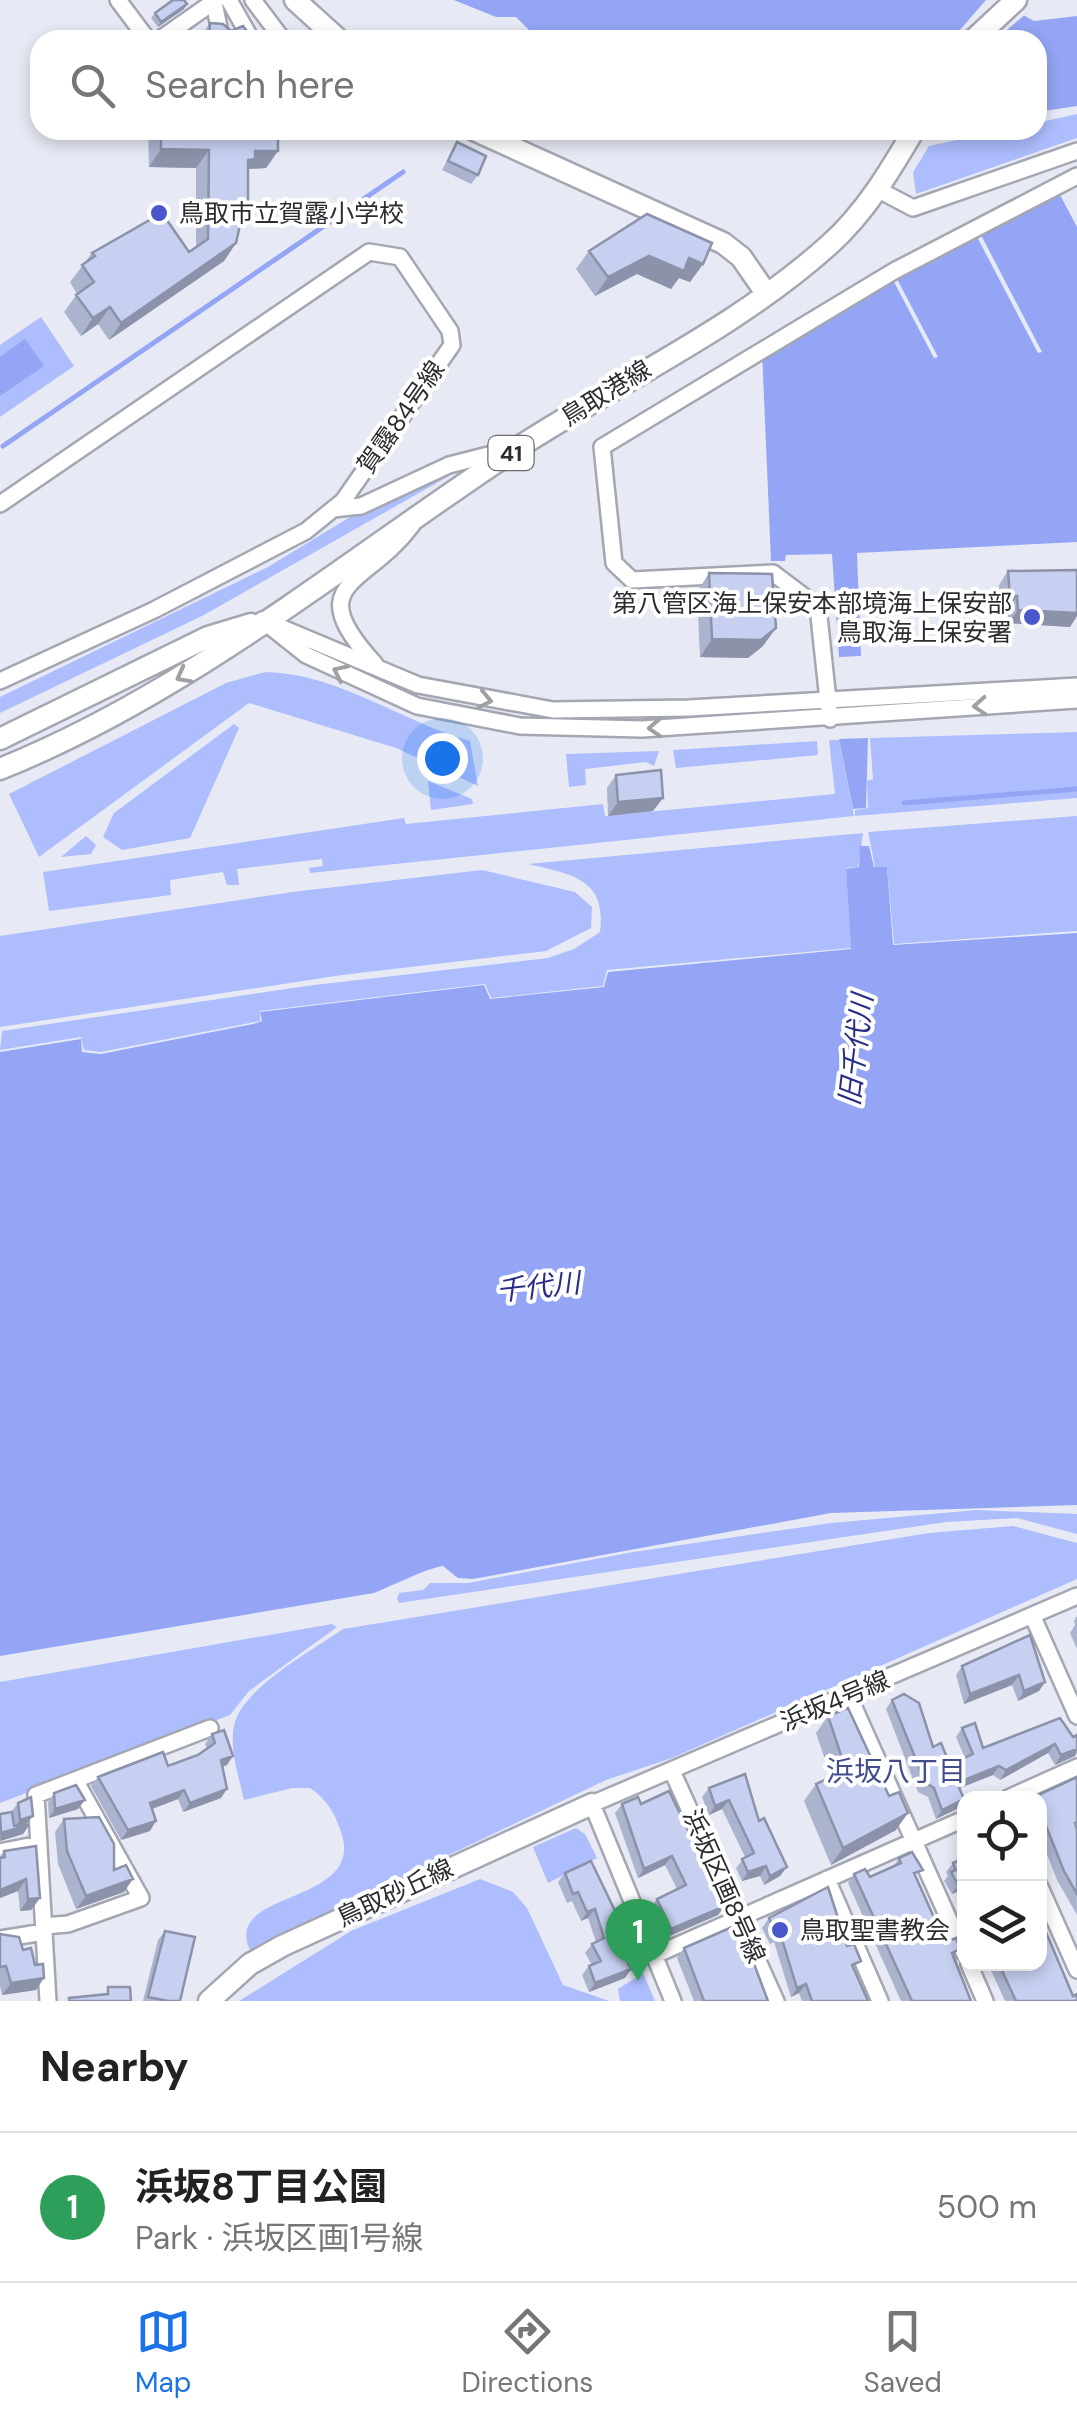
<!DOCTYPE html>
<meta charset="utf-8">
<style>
:root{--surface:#fff;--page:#f2f2f2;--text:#222;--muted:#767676;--line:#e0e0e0;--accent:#1a73e8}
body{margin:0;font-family:"DM Sans","Noto Sans JP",sans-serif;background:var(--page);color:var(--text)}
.controls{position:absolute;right:30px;bottom:30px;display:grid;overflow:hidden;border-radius:20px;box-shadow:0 5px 15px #0003}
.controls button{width:90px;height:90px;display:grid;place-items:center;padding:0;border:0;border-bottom:2px solid var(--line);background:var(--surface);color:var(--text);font:50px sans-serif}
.you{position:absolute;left:442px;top:758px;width:35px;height:35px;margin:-25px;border:8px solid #fff;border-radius:50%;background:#1a73e8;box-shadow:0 0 0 15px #1a73e833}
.badge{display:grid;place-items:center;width:65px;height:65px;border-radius:50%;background:var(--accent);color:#fff;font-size:32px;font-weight:700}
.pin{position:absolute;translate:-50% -82px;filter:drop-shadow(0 2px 5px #0008)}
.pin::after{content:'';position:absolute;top:52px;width:35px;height:30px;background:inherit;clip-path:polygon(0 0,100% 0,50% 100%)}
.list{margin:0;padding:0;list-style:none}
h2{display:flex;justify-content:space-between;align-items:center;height:130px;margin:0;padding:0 40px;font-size:42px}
h2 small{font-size:32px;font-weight:400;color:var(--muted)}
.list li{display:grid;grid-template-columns:65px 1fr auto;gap:30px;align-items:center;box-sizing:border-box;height:150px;padding:0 40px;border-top:2px solid var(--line)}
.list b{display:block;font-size:38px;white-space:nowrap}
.list p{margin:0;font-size:32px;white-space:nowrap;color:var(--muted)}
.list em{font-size:32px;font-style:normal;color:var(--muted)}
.icon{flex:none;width:55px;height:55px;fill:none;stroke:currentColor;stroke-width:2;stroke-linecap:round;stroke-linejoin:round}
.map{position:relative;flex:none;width:1077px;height:2001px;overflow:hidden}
.search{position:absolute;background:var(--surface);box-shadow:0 5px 15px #0003;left:30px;right:30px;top:30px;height:110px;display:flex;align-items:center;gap:25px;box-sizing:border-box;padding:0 35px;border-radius:30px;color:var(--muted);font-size:38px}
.sheet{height:280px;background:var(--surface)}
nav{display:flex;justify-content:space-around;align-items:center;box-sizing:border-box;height:140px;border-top:2px solid var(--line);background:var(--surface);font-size:28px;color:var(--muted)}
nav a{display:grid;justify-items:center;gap:5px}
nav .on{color:var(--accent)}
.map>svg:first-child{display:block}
</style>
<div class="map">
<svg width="1077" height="2001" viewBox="0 0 1077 2001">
<rect width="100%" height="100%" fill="#e7eaf5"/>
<path fill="#adbdfe" d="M1077,114V138L916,194L913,172L929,146L1004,130H1037V123Z
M41,317L74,366L0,417V345Z
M456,472L202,616L0,713V697L268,567L350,517Z
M265,672C337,673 402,722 470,741L478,786L396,748L249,703L39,857L9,794L226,683Z
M234,724L239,728L190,838L122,850L103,837L114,813Z
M1077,732V798L855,816V810L868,808L867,781L873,779L870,738Z
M829,740H839L854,816L310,873L309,868L323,866L322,859L237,869L239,885H227L223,872L170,880L171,895L49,911L43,872L404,818L406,824L603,804L605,816L835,794Z
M817,741L818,755L676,768L673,750Z
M659,751L654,766L646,762L585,769L586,785L569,787L566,754Z
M428,781L472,799L473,804L431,810Z
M1077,816V931L894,944L887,867H875L868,832Z
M863,833L858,867L846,868L851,948L607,970L603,986L491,998L485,984L260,1011V1021L101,1052L84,1050L81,1037L0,1050L2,1031L306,986L548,958L574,949L600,932C607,878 570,874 528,864Z
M86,836L96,845L91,854L61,857Z
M482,870L575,892L592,907L591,928L546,951L342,975L0,1027V936L292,892Z
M977,1510L1077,1514V1534L1017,1518L946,1522L399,1603L397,1599L399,1593L423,1590L430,1583H468L633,1552L831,1523Z
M1013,1526L1077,1543V1579L672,1758L606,1780L250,1950C221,1889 367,1906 341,1832C335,1814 327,1799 310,1788H292L244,1800C239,1777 228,1746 235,1722C246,1686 313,1650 343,1629L929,1533Z
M332,1624L337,1627L249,1691L230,1715L0,1803V1682Z
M576,1828L585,1834L597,1858L548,1883L533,1847Z
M480,1879L513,1892L527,1908L563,1985L609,2001H239L351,1931Z
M643,1973L655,2001H620L618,1989Z"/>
<path fill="#93a5f4" d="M454,0H996L1034,21L1077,16V106L1037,112V40H539L516,17H496Z
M1058,191L1077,227V542L857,553L861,656L839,657L832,554L786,555L785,561H771L762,351L892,278L934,358L938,357L896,277L976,235L1038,353L1042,352L980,233Z
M25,339L44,366L0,396V357Z
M868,738L866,808L853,809L839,739Z
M860,846H869L874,867H887L893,945L1077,933V1505L831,1513L473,1579L458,1578L443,1566C427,1568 392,1586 374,1593L0,1656V1052L81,1039L82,1052L101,1054L253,1024L262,1021L260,1012L484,985L490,999L604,987L608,972L851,949L846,869L859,867Z"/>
<path fill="#e7eaf5" d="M986,0H1007L1028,12L995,40H951Z"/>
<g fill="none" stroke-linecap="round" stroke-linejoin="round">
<path stroke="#93a5f4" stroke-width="5" d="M3,446L403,172
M904,803L1077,789"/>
<defs>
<path id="minor" d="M118,0L148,40
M229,0L251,39
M253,0L283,40
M214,2L221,38
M159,40L216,0
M877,189L913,208L1077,151
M0,504L369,252L400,257L450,331L452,345L343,501L306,531L154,610L0,681
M333,509L361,506L449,465L508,450
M262,620L306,655L417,706L520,726L642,729L1077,700
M275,625L418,685L553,710L689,708L1077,686
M375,664C299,581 366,587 412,525
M830,719L818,607L773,573L632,580L614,563L602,447L894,271L1077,176
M1033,1617L1077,1716
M848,1694L964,1953
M672,1771L776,2001
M75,1780L210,1728
M1008,1798L1077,1767
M0,1852L39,1844
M827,1879L880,2001
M1040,1887L1077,1970
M44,1926L68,1924L141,1898L75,1780L36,1795L48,2001
M0,1939L44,1932
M653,1956L964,1819
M969,1964L985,2001
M673,2001L592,1804L1077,1596"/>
<path id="major" d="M295,0L339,40
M973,40L1016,0
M474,130L723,243L741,257L766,293
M0,739L208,637L251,624
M0,769C189,693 350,558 519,447C621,381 738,327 829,245C865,213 890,171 914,130
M209,2001L250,1964L282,1946L592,1804"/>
</defs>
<use href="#minor" stroke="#a4a7b1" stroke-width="20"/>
<use href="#major" stroke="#a4a7b1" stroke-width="25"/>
<use href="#minor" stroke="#fff" stroke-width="15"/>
<use href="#major" stroke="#fff" stroke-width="20"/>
</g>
<path fill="#abb3cf" d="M184,9L158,27L151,18L155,13Z
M210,23L231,31L249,40H198Z
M148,130H278V151L266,168L248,169L236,243L224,261L109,340L98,324L81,336L64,312L77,294L70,282L92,253L189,252L196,247V168L149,167Z
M457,142L478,175L471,184L442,170Z
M589,251L703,264L690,282L679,278L671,289L637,274L595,296L576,269Z
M1008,571L1070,627L1008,623V610H1000L999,585Z
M709,573L763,646L748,658L700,657L697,592Z
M616,775L653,811L608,816L607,788Z
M1077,1616V1649L1070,1633L1075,1625L1074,1621Z
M1030,1635L1045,1682L1039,1691L1018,1701L1012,1685L964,1704L956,1675L962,1666Z
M892,1700L950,1765L965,1758L956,1737L962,1728L983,1748L1077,1735V1753L1075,1756L1055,1765L1048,1753L1000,1780L993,1775L960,1788L959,1808L936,1819L928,1797L918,1792L886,1709Z
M828,1716L889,1796L896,1830L831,1865L804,1801L816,1784L831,1777L816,1733Z
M212,1734L227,1765L222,1767L221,1798L183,1812L178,1799L152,1809L150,1831L121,1840L91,1786L98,1777L168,1766L198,1755L207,1748L205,1744Z
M745,1774L759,1821L780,1876L764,1885L760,1876L742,1881L736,1868L745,1857L722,1809L709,1815L702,1797L709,1788Z
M1077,1777L1076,1828L1077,1915L1057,1880L1040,1836V1798H1033Z
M54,1793L78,1809L49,1818L48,1803Z
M18,1803L26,1825L23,1826L29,1825L23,1834L0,1841V1814L12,1811Z
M622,1804H641L718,1915L665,1938L650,1908L657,1899L677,1889L665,1865L638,1878L615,1813Z
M64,1819L124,1892L76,1909L58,1864L55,1832Z
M4,1851L40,1898L31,1910L20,1911L18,1891L0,1898V1856Z
M899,1858L917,1878L941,1933L954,1959L971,2001H901L848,1883L854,1874L870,1877L893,1867Z
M953,1863L964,1889L952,1894L944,1881L948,1876L946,1872Z
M565,1873L628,1949L648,1955L642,1964L631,1968L625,1978L589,1992L582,1975L589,1966L592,1965L585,1953L592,1944L596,1942L588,1918L581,1921L572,1901L567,1903L558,1882Z
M769,1918L854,1970L868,2001H802L799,1993L791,1997L774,1942L770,1944L762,1928Z
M165,1931L180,2001H143L158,1940Z
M0,1934L23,1950L36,1990L2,1995L0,1986Z
M684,1948L768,2001H694L677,1958Z
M988,1964H1040L1077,2001H1005Z"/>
<path fill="#8b92a9" d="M187,4L184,9L158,27L161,22Z
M161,149L209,150L196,168L149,167Z
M255,151H278L266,168L248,169L236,177Z
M236,243L224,261L109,340L121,323Z
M649,256L689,258L703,264L690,282L679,278L671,289L637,274L595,296L608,277Z
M110,307L98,324L81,336L93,318Z
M1017,596L1008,610H1000L1010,597Z
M1018,610L1077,613V616L1070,627L1008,623Z
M776,628L763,646L748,658L700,657L712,639Z
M663,798L653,811L608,816L618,802Z
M1019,1675L1012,1685L964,1704L970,1694Z
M1045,1682L1039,1691L1018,1701L1024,1691Z
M1055,1744L1048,1753L1000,1780L1006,1770Z
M1077,1749L1075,1756L1055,1765L1061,1755Z
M233,1756L227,1765L215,1769L221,1760Z
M999,1766L993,1775L950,1792L957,1783Z
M227,1789L221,1798L183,1812L190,1803Z
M184,1790L178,1799L144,1812L150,1803Z
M964,1799L959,1808L936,1819L942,1810Z
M85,1800L78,1809L49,1818L55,1809Z
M729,1800L722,1809L709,1815L715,1806Z
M908,1813L896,1830L831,1865L843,1848Z
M33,1816L26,1825L14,1828L20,1820Z
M156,1821L150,1831L121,1840L128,1830Z
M29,1825L23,1834L0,1841L1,1833Z
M672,1856L665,1865L638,1878L644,1869Z
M766,1866L760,1876L742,1881L748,1872Z
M787,1867L780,1876L764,1885L770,1876Z
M26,1879L18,1891L0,1898V1890Z
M133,1879L124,1892L76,1909L86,1896Z
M964,1882V1889L952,1894L958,1885Z
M40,1898L31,1910L20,1911L28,1899Z
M725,1906L718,1915L665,1938L671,1929Z
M595,1909L588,1918L581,1921L587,1912Z
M648,1955L642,1964L622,1972L628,1963Z
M631,1969L625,1978L589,1992L595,1983Z
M44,1978L36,1990L2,1995L11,1983Z
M806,1984L799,1993L791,1997L797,1988Z"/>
<path fill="#c7d0f1" stroke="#8b92a9" stroke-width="2.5" d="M173,0H184L187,4L161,22L155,13Z
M210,23L223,24L231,31L243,26L249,34V40H209Z
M523,31L540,40H519Z
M161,130H278V151H255V159L248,160V217L240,225L236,243L121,323L110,307L93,318L76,295L94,282L82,265L95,256L92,253L162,213L189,252L208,239L209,150L161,149Z
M457,142L486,156L478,175L448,161Z
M647,214L712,243L703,264L689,258L684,271L649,256L608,277L589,251Z
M1077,570V613L1018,610L1017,596L1010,597L1008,571Z
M709,573L772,574L776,628L761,640L712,639Z
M661,770L663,798L618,802L616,775Z
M1030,1635L1045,1682L1024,1691L1019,1675L970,1694L962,1666Z
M904,1694L919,1703L933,1747L941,1743L950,1765L973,1754L962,1728L975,1723L983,1748L1060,1718L1073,1737L1077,1735V1749L1061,1755L1055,1744L1006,1770L999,1766L957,1783L964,1799L942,1810L934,1788L925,1782L892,1700Z
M848,1708L889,1796L899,1792L908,1813L843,1848L816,1784L846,1770L828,1716Z
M224,1730L233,1756L221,1760L227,1789L190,1803L184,1790L150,1803L156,1821L128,1830L98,1777L163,1752L168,1766L198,1755L215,1743L212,1734Z
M745,1774L759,1821L764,1818L787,1867L770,1876L766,1866L748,1872L742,1859L754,1853L729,1800L715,1806L709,1788Z
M1077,1777V1822L1075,1823L1077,1830V1894L1064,1871L1040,1811V1798L1034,1797Z
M76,1785L85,1800L55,1809L54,1793Z
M669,1791L725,1906L671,1929L657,1899L686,1885L672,1856L644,1869L622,1804L638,1797L641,1804Z
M31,1797L33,1816L20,1820L18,1803Z
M12,1812L14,1826L29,1825L1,1833L0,1814Z
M99,1817L114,1844V1870L126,1865L133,1879L86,1896L67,1851L64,1819Z
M36,1846L40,1898L28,1899L26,1879L0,1890V1858L5,1857L4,1851Z
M912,1852L923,1870L914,1873L941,1933L946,1942L956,1938L960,1949L952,1953L971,2001H912L854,1874L865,1869L870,1877L901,1863L899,1858Z
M964,1858V1882L958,1885L951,1872L956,1870L953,1863Z
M591,1861L617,1915L628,1949L643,1942L648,1955L628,1963L631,1969L595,1983L589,1966L601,1961L592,1944L604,1938L595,1909L587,1912L578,1892L573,1894L565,1873Z
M828,1887L847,1946L854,1944L861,1961L852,1965L868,2001H812L806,1984L797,1988L780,1933L776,1935L769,1918Z
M1040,1918L1073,1996L1077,1994V2001H1016L999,1964H1040Z
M739,1924L768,2001H704L684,1948Z
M165,1931L195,1937L180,2001H168L148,1997Z
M0,1934L19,1937L23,1950L31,1948L35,1965L43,1964L44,1978L11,1983L6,1966L0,1967Z
M108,1987H130L131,2001H69V1998L108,1994Z"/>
<defs><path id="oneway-chevron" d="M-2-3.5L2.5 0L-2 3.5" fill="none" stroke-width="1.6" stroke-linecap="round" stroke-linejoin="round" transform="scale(2.5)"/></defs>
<g stroke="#a0a0a2">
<use href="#oneway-chevron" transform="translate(340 672) rotate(-155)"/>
<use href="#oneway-chevron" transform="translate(183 676) rotate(152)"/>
<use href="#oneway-chevron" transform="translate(485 700) rotate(12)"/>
<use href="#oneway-chevron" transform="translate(980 706) rotate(176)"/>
<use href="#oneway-chevron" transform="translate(655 728) rotate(177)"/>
</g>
<g fill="#4a57cc" stroke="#fff" stroke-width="4">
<circle cx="159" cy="213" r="10"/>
<circle cx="1032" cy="617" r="10"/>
<circle cx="780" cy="1930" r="10"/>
</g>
<g text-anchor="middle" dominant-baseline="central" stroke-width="8" stroke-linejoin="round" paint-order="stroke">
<rect fill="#fff" stroke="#6b6c6f" stroke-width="2.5" x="488.5" y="436" width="45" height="34" rx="8"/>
<g font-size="22" font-weight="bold" fill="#2c2d31">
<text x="511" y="453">41</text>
</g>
<g font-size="25" fill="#2c2d31" stroke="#fff" text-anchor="start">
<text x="179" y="213">鳥取市立賀露小学校</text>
<text x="1012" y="603" text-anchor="end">第八管区海上保安本部境海上保安部<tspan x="1012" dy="29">鳥取海上保安署</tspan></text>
<text x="800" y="1930">鳥取聖書教会</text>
</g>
<g font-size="25" fill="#2c2d31" stroke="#fff">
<text transform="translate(606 393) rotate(-32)">鳥取港線</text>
<text transform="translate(401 417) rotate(-55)">賀露84号線</text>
<text transform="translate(835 1701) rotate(-23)">浜坂4号線</text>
<text transform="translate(724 1886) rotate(66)">浜坂区画8号線</text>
<text transform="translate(395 1893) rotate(-25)">鳥取砂丘線</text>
</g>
<g font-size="28" font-style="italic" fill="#282e87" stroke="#fff">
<text transform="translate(856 1050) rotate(-83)">旧千代川</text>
<text transform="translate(538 1287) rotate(-6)">千代川</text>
</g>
<g font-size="28" fill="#424d8a" stroke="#fff">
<text x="896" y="1771">浜坂八丁目</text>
</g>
</g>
</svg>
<div class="controls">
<button><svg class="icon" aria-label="locate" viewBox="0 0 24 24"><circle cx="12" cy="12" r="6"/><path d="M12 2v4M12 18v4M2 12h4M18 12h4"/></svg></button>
<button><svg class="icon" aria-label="layers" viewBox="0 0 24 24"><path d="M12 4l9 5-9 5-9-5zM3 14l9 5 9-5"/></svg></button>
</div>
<div class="you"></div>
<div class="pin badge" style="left:638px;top:1981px;background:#2e9e5b">1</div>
<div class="search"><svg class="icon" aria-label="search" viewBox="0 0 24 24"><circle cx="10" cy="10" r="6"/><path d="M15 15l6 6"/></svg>Search here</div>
</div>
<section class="sheet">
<h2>Nearby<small></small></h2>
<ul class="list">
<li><span class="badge" style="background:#2e9e5b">1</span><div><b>浜坂8丁目公園</b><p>Park · 浜坂区画1号線</p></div><em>500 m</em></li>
</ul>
</section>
<nav>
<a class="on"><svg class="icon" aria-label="map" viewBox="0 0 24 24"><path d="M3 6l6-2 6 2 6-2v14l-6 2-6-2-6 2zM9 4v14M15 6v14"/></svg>Map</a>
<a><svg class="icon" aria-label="directions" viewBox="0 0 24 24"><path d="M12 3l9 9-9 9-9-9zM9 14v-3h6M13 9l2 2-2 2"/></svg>Directions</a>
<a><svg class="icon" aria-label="saved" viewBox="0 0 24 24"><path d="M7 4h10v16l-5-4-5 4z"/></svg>Saved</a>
</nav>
